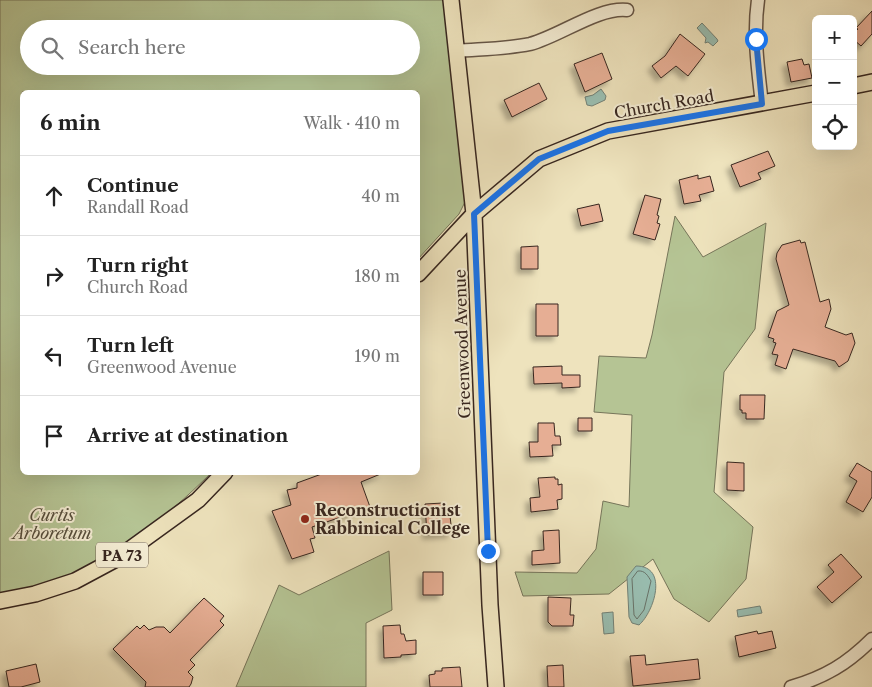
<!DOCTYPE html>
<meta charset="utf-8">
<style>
:root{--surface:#fff;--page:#f2f2f2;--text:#222;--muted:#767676;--line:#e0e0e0}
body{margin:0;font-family:"Libre Caslon Text",serif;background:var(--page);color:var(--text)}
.controls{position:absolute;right:15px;top:15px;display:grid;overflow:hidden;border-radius:8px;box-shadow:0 5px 20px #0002}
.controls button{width:45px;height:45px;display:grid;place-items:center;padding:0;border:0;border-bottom:1px solid var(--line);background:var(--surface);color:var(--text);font:25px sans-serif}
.stop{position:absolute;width:15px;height:15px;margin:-11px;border:4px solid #1a73e8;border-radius:50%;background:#fff}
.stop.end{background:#1a73e8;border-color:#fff;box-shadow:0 1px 5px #0008}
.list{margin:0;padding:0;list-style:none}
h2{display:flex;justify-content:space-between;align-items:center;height:65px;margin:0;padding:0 20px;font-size:21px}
h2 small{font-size:16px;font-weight:400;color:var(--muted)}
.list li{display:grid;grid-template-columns:32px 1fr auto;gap:15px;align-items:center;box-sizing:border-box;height:80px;padding:0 20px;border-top:1px solid var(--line)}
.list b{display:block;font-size:19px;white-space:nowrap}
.list p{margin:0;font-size:16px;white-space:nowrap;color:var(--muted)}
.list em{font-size:16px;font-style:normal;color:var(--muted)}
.icon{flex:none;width:28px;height:28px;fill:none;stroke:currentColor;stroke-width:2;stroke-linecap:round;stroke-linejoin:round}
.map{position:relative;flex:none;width:872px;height:687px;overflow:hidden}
.search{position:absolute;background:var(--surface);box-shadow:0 5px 20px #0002;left:20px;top:20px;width:400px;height:55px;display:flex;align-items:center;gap:12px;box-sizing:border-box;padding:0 18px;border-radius:28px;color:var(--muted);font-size:19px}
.panel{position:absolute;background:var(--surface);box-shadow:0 5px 20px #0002;left:20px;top:90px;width:400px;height:385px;border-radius:8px}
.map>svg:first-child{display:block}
</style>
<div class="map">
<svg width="872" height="687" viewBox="0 0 872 687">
<defs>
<filter id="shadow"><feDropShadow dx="-4.5" dy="4.5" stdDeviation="2.5" flood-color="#0004"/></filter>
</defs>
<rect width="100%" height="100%" fill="#eee3bd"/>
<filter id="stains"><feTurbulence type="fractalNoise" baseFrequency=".004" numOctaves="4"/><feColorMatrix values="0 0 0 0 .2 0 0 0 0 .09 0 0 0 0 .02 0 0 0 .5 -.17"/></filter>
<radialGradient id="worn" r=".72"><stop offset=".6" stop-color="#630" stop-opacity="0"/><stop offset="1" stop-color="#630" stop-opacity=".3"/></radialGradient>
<path fill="#b5c494" stroke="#76755a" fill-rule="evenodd" d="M0,0H444L465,202L459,214L418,259V92H22V472L211,473C164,520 109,563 45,584C30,589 15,591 0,595ZM29,29H411V66H29Z
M675,216L703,257L766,223L755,329L724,372L714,492L753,527L746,579L709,622L674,599L653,559L609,594L523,596L515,572L577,573L596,549L603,501L629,507L632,415L594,412L599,356L646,358L652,335Z
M389,551L392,610L366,623V687H236L279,585L299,595Z"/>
<path fill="#99beb1" stroke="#728177" d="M702,23L717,39L718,41L713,46L708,42L705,43L706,38L697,28Z
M601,89L606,96L605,100L592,106L587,105L585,97L593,95Z
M636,566C669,566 654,612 639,625L632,623L629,617L627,577Z
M760,606L762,613L738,617L737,610Z
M613,612L614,633L604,634L602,613Z"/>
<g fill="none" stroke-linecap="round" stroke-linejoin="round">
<path stroke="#687268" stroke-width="1" d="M638,571C645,570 648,576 651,581L644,610L637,619L634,615L632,579Z"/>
</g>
<path fill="#e6ae94" stroke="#37261f" filter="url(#shadow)" d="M872,11V34L861,46L853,39V34L858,29L856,28Z
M680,34L705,54L688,76L676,66L661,78L652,66L665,56Z
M602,53L612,79L585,92L574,64Z
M802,59L804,65L809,64L812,78L791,82L787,62Z
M539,83L547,99L512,117L504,100Z
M768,151L775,166L758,173L761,179L740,187L731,165Z
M698,175V179L710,176L714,191L699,195L701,201L684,204L679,180Z
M645,195L661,199L657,215L659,216L657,223L660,224L655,240L633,234Z
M599,204L603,221L581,226L577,209Z
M800,240L801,243L805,242L820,302L829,299L831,309L825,327L846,335L852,333L855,343L848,361L839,367L835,361L793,349L786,369L775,365L778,355L772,354L776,343L773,342L774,339L768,337L777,311L789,305L776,259L777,253L782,245Z
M538,246V269H521V247Z
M536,304H558V336H536Z
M562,366V375H580V387L562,388V383L534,384L533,367Z
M740,395H765L764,419H746V413H742V410H740Z
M578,418H592V431H578Z
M538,423H554L555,436H560L561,445H552L553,456L530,457L529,442H538Z
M727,462L744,463V491L727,490Z
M857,463L872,472V497L863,512L846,502L857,481L849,476Z
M327,472L383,473L361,482L370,507L312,527L315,538L310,539L314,552L292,559L272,511L291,505L287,490L297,488V483Z
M555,477V479H558V485L562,484V499L557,500L558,509L531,512L530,498L540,497L538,478Z
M443,503L444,516H450L452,533L427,535L425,504Z
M559,530L560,563L532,565V551L544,550L543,531Z
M841,554L862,577L832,603L817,587L834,572L828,565Z
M423,572H443V595H423Z
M548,597L571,598L570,615H574L573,626H552L548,622Z
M204,598L224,616L220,621L224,625L190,660L195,665L188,672L193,677L191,684L189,687H145L146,682L113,649L137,626L140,629L144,625L149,630L156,627H164L170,633Z
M400,625L401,634H404L406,641L416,640V654L401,655V657L384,658L383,626Z
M757,631L758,634L772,631L776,648L739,657L735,636Z
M645,655L646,665L698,659L700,679L633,686L630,656Z
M36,664L40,682L21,687H9L6,671Z
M563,665L564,687H548L547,666Z
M460,667L462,687H430L429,675L435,674V671H442V668Z"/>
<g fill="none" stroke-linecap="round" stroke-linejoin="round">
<defs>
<path id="minor" d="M758,0C753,35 758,69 762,104
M457,51C481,49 506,49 530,44C560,36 598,7 627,10
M791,687C825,677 847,664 872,639"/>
<path id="major" d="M451,0L474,214L490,605L496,687
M853,86L872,82
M418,274L474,214L539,159L608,131L816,93
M0,601L35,594L75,581L118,558L198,500L225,472"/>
</defs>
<use href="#minor" stroke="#655546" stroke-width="15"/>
<use href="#major" stroke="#37261f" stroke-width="18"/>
<use href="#minor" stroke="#f4edd4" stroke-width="12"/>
<use href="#major" stroke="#eee3bd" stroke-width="15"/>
</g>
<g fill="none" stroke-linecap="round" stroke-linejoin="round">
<path stroke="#1a73e8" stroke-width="6" d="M488,551L474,214L539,159L608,131L762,104L756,39"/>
</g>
<circle fill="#8f2418" stroke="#f4edd4" stroke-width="2" cx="305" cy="519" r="5"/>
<g text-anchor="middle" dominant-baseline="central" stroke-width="4" stroke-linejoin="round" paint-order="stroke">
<rect fill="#f4edd4" stroke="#706255" stroke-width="1" x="96" y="542.5" width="52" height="25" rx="4"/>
<g font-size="15" font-weight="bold" fill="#37261f">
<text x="122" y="555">PA 73</text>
</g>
<g font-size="16" fill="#37261f" stroke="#f4edd4">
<text transform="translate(664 104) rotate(-10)">Church Road</text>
<text transform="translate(462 344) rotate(-92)">Greenwood Avenue</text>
</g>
<g font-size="16" font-weight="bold" fill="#37261f" stroke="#f4edd4" text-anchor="start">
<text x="315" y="510">Reconstructionist<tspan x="315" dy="18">Rabbinical College</tspan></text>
</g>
<g font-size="16" font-style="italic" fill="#564e3c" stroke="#f4edd4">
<text x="52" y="515">Curtis<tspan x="52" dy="18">Arboretum</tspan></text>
</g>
</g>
<rect width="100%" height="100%" filter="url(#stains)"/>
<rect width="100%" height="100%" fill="url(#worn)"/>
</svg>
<div class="controls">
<button>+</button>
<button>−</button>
<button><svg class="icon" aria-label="locate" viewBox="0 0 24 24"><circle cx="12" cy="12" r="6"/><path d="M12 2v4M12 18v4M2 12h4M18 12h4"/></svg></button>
</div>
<div class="stop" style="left:756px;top:39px"></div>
<div class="stop end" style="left:488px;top:551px"></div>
<div class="search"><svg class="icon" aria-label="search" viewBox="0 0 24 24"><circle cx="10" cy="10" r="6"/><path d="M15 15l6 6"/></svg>Search here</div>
<section class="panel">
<h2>6 min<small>Walk · 410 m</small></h2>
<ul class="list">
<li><svg class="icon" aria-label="ahead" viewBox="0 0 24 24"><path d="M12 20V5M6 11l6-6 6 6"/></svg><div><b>Continue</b><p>Randall Road</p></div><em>40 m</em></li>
<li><svg class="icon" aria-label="right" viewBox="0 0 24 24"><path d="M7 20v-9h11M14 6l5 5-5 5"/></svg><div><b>Turn right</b><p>Church Road</p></div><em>180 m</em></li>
<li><svg class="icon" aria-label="left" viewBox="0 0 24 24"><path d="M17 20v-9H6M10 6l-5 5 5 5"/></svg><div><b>Turn left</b><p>Greenwood Avenue</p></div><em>190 m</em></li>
<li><svg class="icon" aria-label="arrive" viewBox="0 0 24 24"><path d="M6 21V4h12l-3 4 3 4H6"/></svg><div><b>Arrive at destination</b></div></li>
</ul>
</section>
</div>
